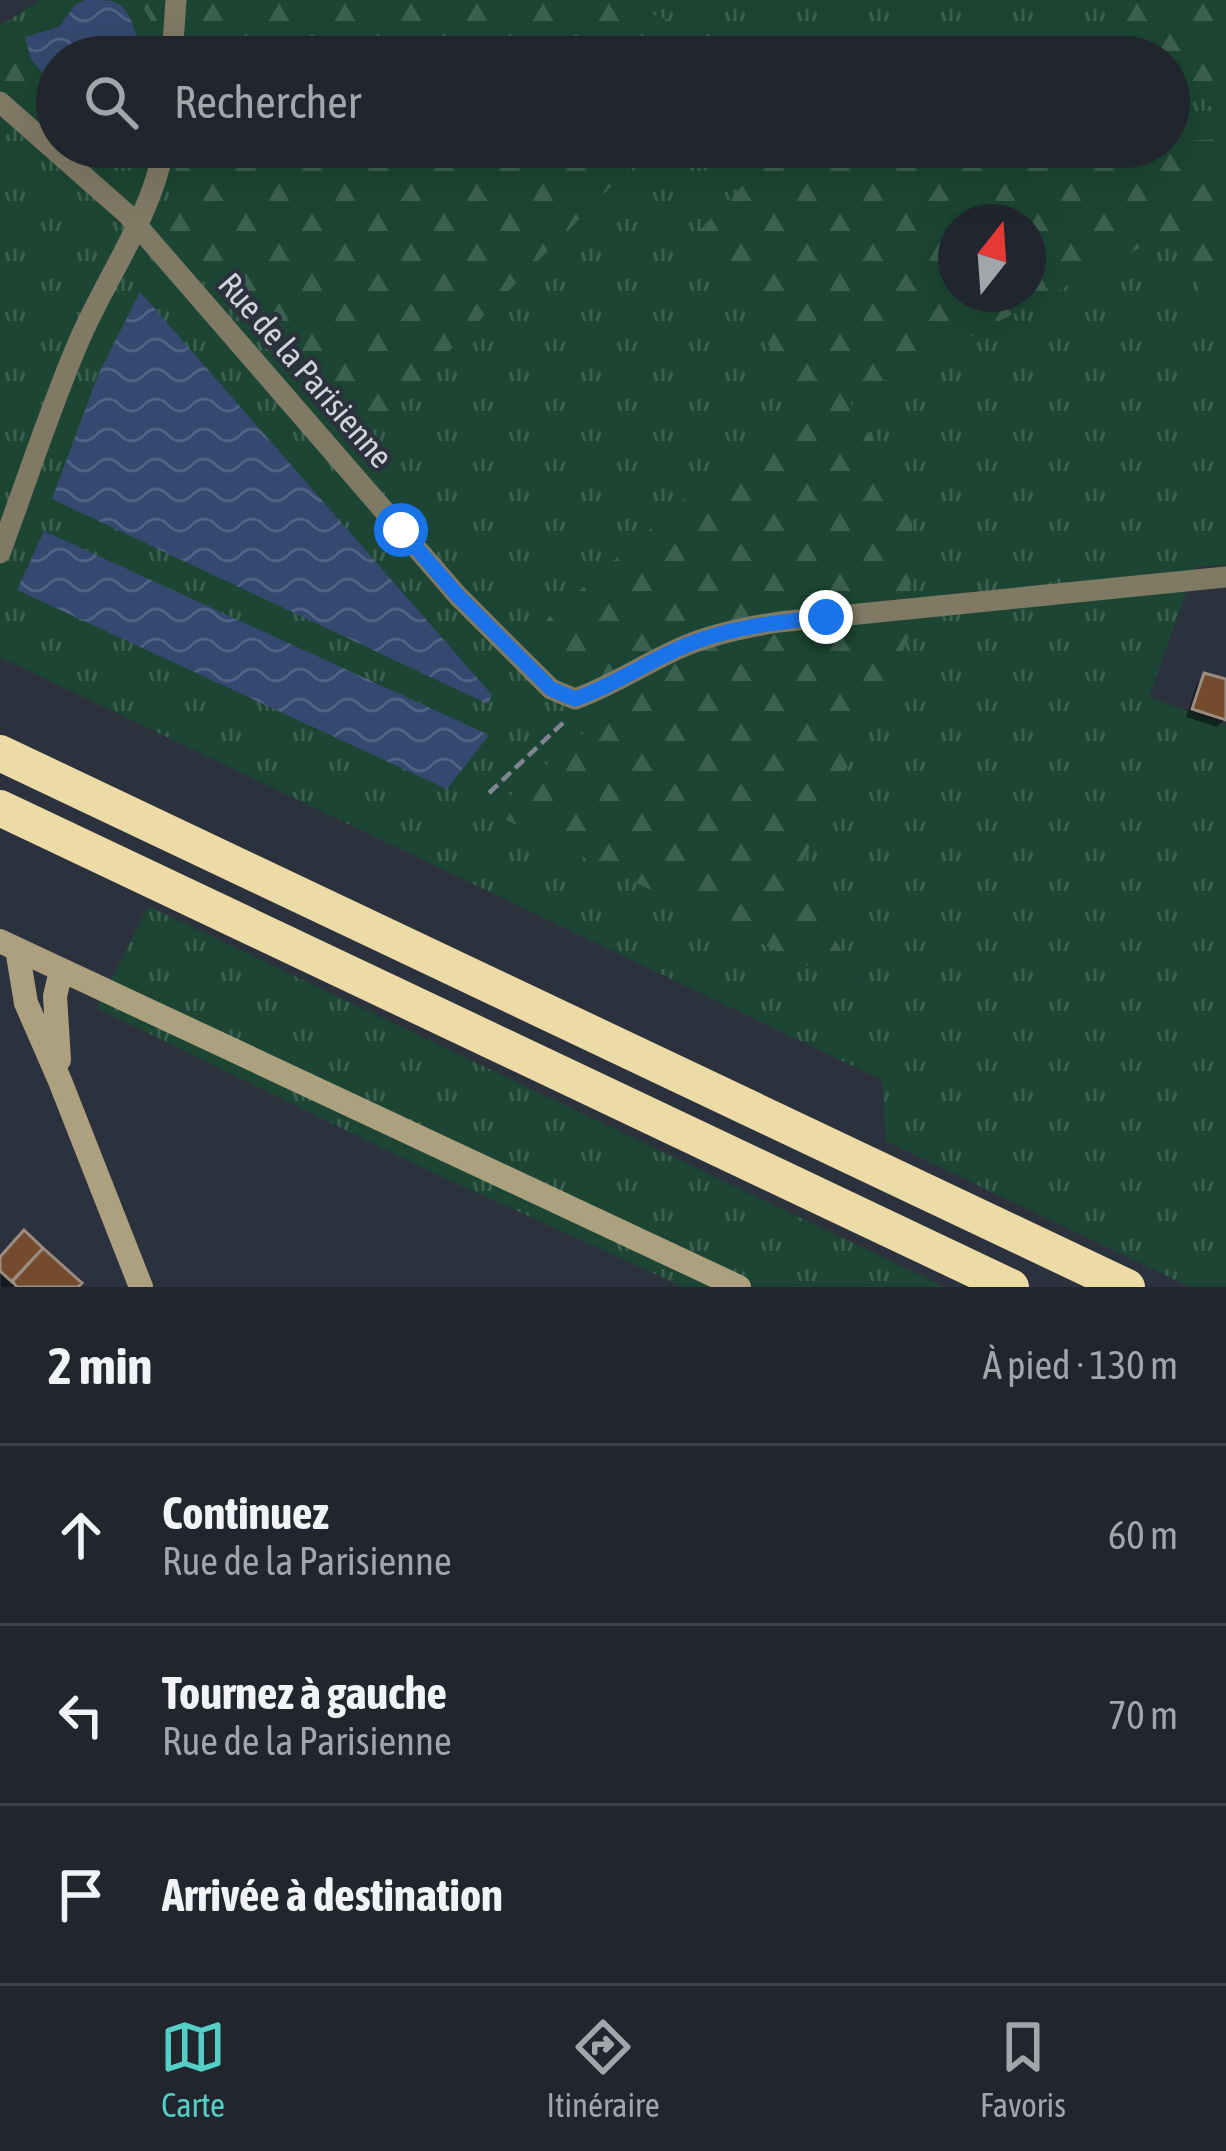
<!DOCTYPE html>
<html lang="fr">
<meta charset="utf-8">
<style>
:root{--surface:#21252e;--page:#292d36;--text:#f1f3f6;--muted:#a2a5aa;--line:#3e424a;--accent:#55cec5}
body{margin:0;font-family:"Asap Condensed",sans-serif;background:var(--page);color:var(--text)}
.compass{position:absolute;left:938px;top:204px;width:108px;height:108px;border-radius:50%;background:var(--surface);box-shadow:0 12px 48px #0002;rotate:17deg}
.stop{position:absolute;width:36px;height:36px;margin:-27px;border:9px solid #1a73e8;border-radius:50%;background:#fff}
.stop.end{background:#1a73e8;border-color:#fff;box-shadow:0 3px 12px #0008}
.list{margin:0;padding:0;list-style:none}
h2{display:flex;justify-content:space-between;align-items:center;height:156px;margin:0;padding:0 48px;font-size:51px}
h2 small{font-size:39px;font-weight:400;color:var(--muted)}
.list li{display:grid;grid-template-columns:78px 1fr auto;gap:36px;align-items:center;box-sizing:border-box;height:180px;padding:0 48px;border-top:3px solid var(--line)}
.list b{display:block;font-size:45px;white-space:nowrap}
.list p{margin:0;font-size:39px;white-space:nowrap;color:var(--muted)}
.list em{font-size:39px;font-style:normal;color:var(--muted)}
.icon{flex:none;width:66px;height:66px;fill:none;stroke:currentColor;stroke-width:2;stroke-linecap:round;stroke-linejoin:round}
.map{position:relative;flex:none;width:1226px;height:1287px;overflow:hidden}
.search{position:absolute;background:var(--surface);box-shadow:0 12px 48px #0002;left:36px;right:36px;top:36px;height:132px;display:flex;align-items:center;gap:30px;box-sizing:border-box;padding:0 42px;border-radius:66px;color:var(--muted);font-size:45px}
.sheet{height:696px;background:var(--surface)}
nav{display:flex;justify-content:space-around;align-items:center;box-sizing:border-box;height:168px;border-top:3px solid var(--line);background:var(--surface);font-size:33px;color:var(--muted)}
nav a{display:grid;justify-items:center;gap:6px}
nav .on{color:var(--accent)}
.map>svg:first-child{display:block}
</style>
<div class="map">
<svg width="1226" height="1287" viewBox="0 0 1226 1287">
<defs>
<pattern id="grass-tufts" width="24" height="20" patternUnits="userSpaceOnUse" patternTransform="scale(3)"><rect width="24" height="20" fill="#1c4633"/><path d="M3 7l-1-3M5 7V3M7 7l1-3M15 17l-1-3M17 17v-4M19 17l1-3" fill="none" stroke="#3c6050"/></pattern>
<pattern id="forest-firs" width="22" height="20" patternUnits="userSpaceOnUse" patternTransform="scale(3)"><rect width="22" height="20" fill="#1c4633"/><path d="M5 1l3.5 6h-7zM16 11l3.5 6h-7z" fill="#3c6050"/></pattern>
<pattern id="water-waves" width="16" height="10" patternUnits="userSpaceOnUse" patternTransform="scale(3)"><rect width="16" height="10" fill="#354970"/><path d="M0 5q4-4 8 0t8 0" fill="none" stroke="#516284"/></pattern>
</defs>
<rect width="100%" height="100%" fill="#2c313e"/>
<path fill="url(#grass-tufts)" d="M40,0H139L172,57H57V147H181L161,226L355,446L650,147H780L701,231L801,399L553,614L531,637L604,716L503,802L865,991L797,873L909,637L913,508L848,400L1171,231L1226,336V565L1195,567L1149,697L1226,725V1287H1190L886,1141L882,1080L0,657V146L36,83L0,38V26Z
M633,0H1106L1162,57H778L630,7Z
M1169,64L1226,122V133L1220,139L1169,142Z
M148,906L945,1287H684L425,1169L97,1008Z"/>
<path fill="url(#forest-firs)" fill-rule="evenodd" d="M139,0H633L631,7L778,57H172Z
M1106,0H1226V122L1169,64V57H1162Z
M0,38L37,83L0,146Z
M1226,133V336L1170,232L849,400L913,508L909,638L797,873L866,994L500,817L503,802L603,716L531,638L552,614L801,399L700,230L780,147H1169V142L1219,139ZM956,222H1028V294H956Z
M181,147H650L355,447L161,226Z"/>
<path fill="url(#water-waves)" d="M84,0C94,0 107,0 115,2C133,10 138,40 139,57H57V88L31,60L25,37L59,27L75,5Z
M140,292L492,695L488,704L52,499L98,375Z
M44,531L489,735L447,789L17,590Z"/>
<path fill="#0007" d="M1205,676L1226,682L1225,719L1217,727L1186,717L1197,684Z
M0,1260L74,1287H1Z"/>
<path fill="#744b2c" stroke="#9b8c81" stroke-width="3" d="M1204,673L1226,679V720L1192,709Z
M24,1230L43,1248L12,1282L0,1271V1257Z
M43,1248L82,1283L78,1287H17L12,1281Z"/>
<g fill="none" stroke-linecap="round" stroke-linejoin="round">
<path stroke="#818590" stroke-width="4.5" stroke-dasharray="12 6" stroke-linecap="butt" d="M489,793L566,720"/>
<path stroke="#807964" stroke-width="21" d="M172,57L176,0
M0,102L128,215L458,596L551,689L575,699C615,685 648,661 687,645C716,633 747,627 779,622L1226,577
M0,553C26,483 49,411 78,343C106,277 151,218 164,147"/>
<path stroke="#aca07f" stroke-width="24" d="M0,941L739,1287
M17,949L26,1003L60,1081L141,1287
M59,1060L55,996L61,971"/>
<path stroke="#eddba6" stroke-width="36" d="M0,753L1127,1287
M0,808L1011,1287"/>
</g>
<g fill="none" stroke-linecap="round" stroke-linejoin="round">
<path stroke="#1a73e8" stroke-width="15" d="M401,530L458,596L551,689L575,699C615,685 648,661 687,645C731,627 779,622 826,617"/>
</g>
<g text-anchor="middle" dominant-baseline="central" stroke-width="9" stroke-linejoin="round" paint-order="stroke">
<g font-size="33" fill="#d1d4dd" stroke="#2c313e">
<text transform="translate(306 370) rotate(49)">Rue de la Parisienne</text>
</g>
</g>
</svg>
<svg class="compass" viewBox="-18 -18 36 36"><path d="M0-13l5 13h-10z" fill="#e53935"/><path d="M0 13l5-13h-10z" fill="#a2a5aa"/></svg>
<div class="stop" style="left:401px;top:530px"></div>
<div class="stop end" style="left:826px;top:617px"></div>
<div class="search"><svg class="icon" aria-label="search" viewBox="0 0 24 24"><circle cx="10" cy="10" r="6"/><path d="M15 15l6 6"/></svg>Rechercher</div>
</div>
<section class="sheet">
<h2>2 min<small>À pied · 130 m</small></h2>
<ul class="list">
<li><svg class="icon" aria-label="ahead" viewBox="0 0 24 24"><path d="M12 20V5M6 11l6-6 6 6"/></svg><div><b>Continuez</b><p>Rue de la Parisienne</p></div><em>60 m</em></li>
<li><svg class="icon" aria-label="left" viewBox="0 0 24 24"><path d="M17 20v-9H6M10 6l-5 5 5 5"/></svg><div><b>Tournez à gauche</b><p>Rue de la Parisienne</p></div><em>70 m</em></li>
<li><svg class="icon" aria-label="arrive" viewBox="0 0 24 24"><path d="M6 21V4h12l-3 4 3 4H6"/></svg><div><b>Arrivée à destination</b></div></li>
</ul>
</section>
<nav>
<a class="on"><svg class="icon" aria-label="map" viewBox="0 0 24 24"><path d="M3 6l6-2 6 2 6-2v14l-6 2-6-2-6 2zM9 4v14M15 6v14"/></svg>Carte</a>
<a><svg class="icon" aria-label="directions" viewBox="0 0 24 24"><path d="M12 3l9 9-9 9-9-9zM9 14v-3h6M13 9l2 2-2 2"/></svg>Itinéraire</a>
<a><svg class="icon" aria-label="saved" viewBox="0 0 24 24"><path d="M7 4h10v16l-5-4-5 4z"/></svg>Favoris</a>
</nav>
